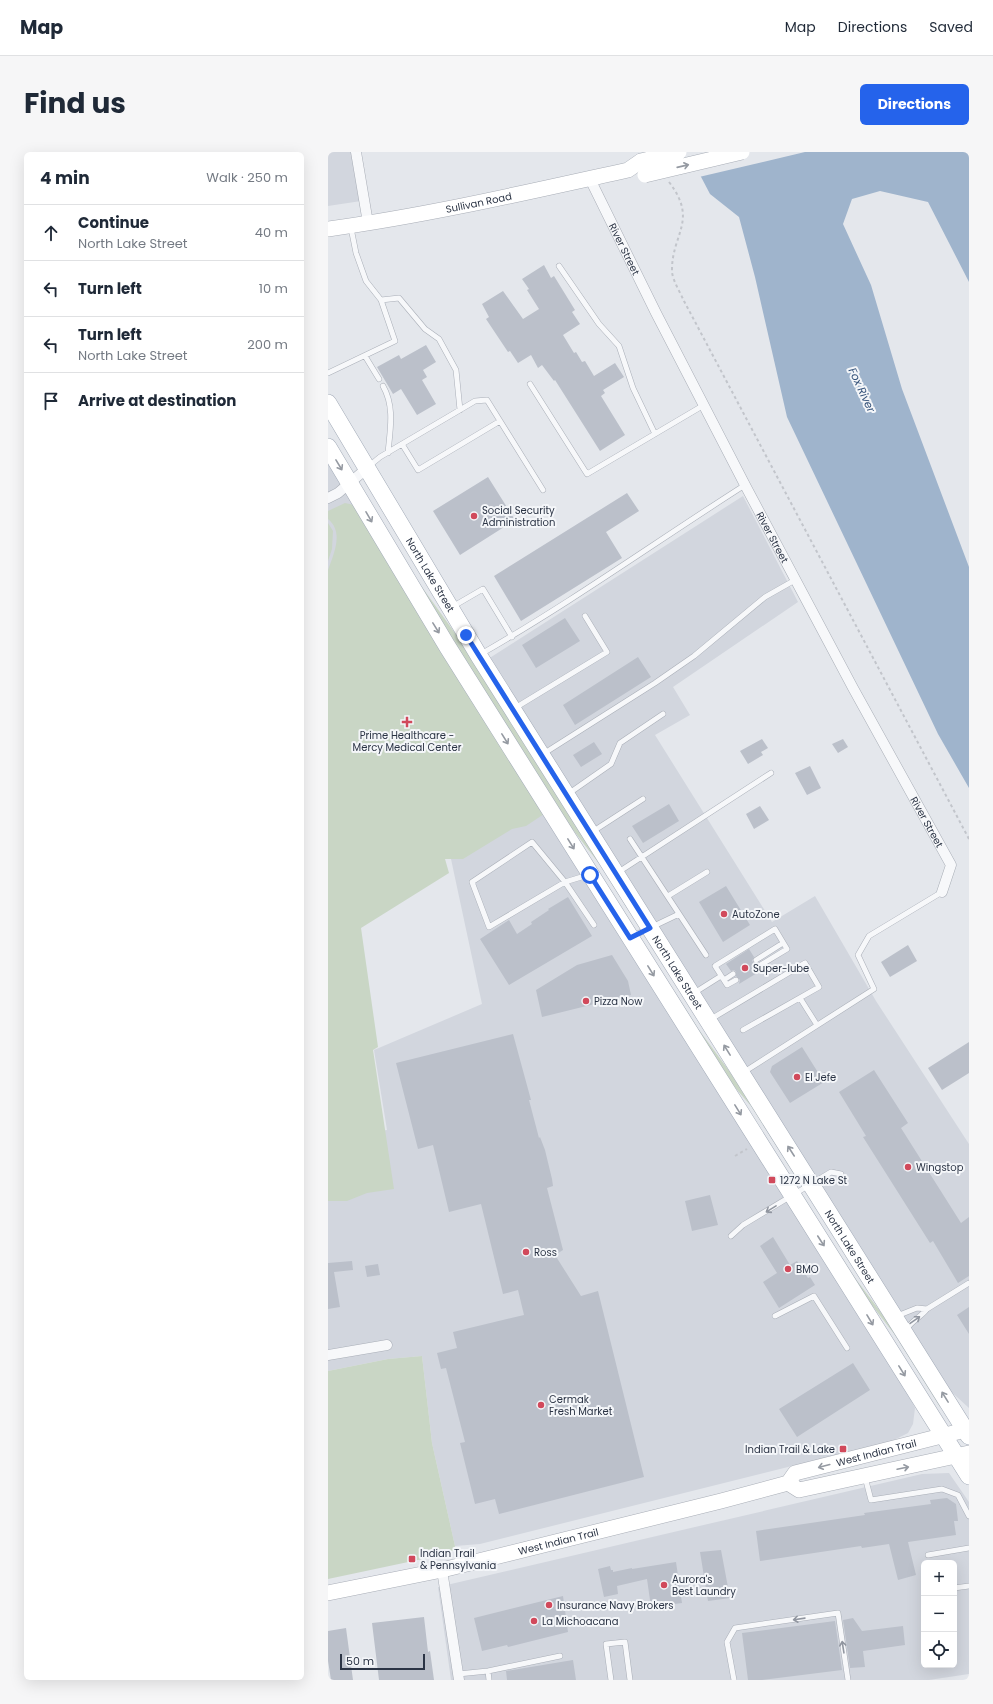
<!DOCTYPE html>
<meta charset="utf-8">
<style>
:root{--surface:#fff;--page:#f6f6f7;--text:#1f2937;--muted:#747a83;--line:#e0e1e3;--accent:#2563eb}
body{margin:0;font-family:Poppins,sans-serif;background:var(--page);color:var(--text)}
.controls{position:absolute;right:12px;bottom:12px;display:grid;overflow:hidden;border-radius:6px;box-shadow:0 4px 16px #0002}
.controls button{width:36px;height:36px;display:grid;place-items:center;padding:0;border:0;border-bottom:1px solid var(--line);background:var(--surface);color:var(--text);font:20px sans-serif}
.scale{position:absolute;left:12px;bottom:10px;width:85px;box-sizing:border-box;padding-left:4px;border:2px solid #2b3445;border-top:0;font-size:11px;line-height:14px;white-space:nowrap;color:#2b3445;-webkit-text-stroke:3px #f4f6f9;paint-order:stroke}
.stop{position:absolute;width:12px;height:12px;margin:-9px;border:3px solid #2563eb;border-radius:50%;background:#fff}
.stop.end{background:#2563eb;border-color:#fff;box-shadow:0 1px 4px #0008}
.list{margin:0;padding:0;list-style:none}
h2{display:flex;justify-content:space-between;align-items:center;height:52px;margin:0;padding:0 16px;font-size:17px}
h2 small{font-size:13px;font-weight:400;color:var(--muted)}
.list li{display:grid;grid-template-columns:26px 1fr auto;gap:12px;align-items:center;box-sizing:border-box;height:56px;padding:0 16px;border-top:1px solid var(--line)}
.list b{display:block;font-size:15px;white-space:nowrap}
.list p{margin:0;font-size:13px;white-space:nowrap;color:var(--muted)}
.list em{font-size:13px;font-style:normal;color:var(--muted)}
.icon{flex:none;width:22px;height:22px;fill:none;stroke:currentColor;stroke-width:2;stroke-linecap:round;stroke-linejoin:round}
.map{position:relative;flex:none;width:641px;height:1528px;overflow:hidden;border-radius:6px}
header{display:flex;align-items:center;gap:24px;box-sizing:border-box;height:56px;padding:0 20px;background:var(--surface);border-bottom:1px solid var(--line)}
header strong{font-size:19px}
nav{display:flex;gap:22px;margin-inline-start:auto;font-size:14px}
.intro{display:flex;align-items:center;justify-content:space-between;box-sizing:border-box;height:96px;padding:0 24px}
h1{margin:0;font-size:28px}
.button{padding:10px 18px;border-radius:6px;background:var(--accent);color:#fff;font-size:14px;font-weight:700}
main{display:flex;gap:24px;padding:0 24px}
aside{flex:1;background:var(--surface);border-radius:6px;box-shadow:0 4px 16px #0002}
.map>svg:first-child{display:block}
</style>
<header>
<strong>Map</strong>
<nav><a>Map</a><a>Directions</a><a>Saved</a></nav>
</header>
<div class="intro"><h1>Find us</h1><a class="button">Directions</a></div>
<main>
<aside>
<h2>4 min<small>Walk · 250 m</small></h2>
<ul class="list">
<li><svg class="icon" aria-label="ahead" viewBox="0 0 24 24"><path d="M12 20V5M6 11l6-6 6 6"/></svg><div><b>Continue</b><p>North Lake Street</p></div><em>40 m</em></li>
<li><svg class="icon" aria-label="left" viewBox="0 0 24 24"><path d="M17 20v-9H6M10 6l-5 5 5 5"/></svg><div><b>Turn left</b></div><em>10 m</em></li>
<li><svg class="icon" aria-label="left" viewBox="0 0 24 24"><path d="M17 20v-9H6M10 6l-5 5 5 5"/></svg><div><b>Turn left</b><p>North Lake Street</p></div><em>200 m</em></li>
<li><svg class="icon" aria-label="arrive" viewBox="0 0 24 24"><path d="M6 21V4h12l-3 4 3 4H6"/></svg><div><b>Arrive at destination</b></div></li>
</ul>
</aside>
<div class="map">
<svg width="641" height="1528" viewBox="0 0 641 1528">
<rect width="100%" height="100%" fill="#e4e7ec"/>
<path fill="#d2d6de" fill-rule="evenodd" d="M0,0H25L33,49L0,54Z
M0,309L579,1240L587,1256L585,1272L580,1281L564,1289L152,1392L127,1394L104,1291L94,1204L60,1207L0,1219V988L59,978L46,898L154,852L120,693L0,763Z
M415,344L470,450L345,535L362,563L327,583L444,770L487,744L548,849L641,992V1256L618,1235L160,507Z
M621,1321L641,1350V1522L601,1528H123L110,1435L594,1322ZM596,1411H626V1513H596Z"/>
<path fill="#c9d6c5" d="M37,341L91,431L132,488L301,755L299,756L273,714L228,656L35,342Z
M17,351L26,353L216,662L198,674L184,677L135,707H117L121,721L33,776L50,895L45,898L66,1037L39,1041L19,1049H0V418C6,401 16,380 0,367V359Z
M0,371L5,379L4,397L0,409Z
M320,798L371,878L402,920L470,1024L468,1025L423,954L397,924Z
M487,1064L527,1126L564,1175L614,1253L612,1255L567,1183L543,1152Z
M94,1204L104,1291L127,1394L126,1398L118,1402L0,1427V1219L60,1207Z"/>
<path fill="#9fb4cc" d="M360,0H641V130L600,50L552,39L524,47L515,72L543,133L574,237L641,415V636L610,582L459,265L427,125L411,65L382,42Z"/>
<path fill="#e4e7ec" d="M358,0H477L371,25Z"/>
<path fill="#bbc0ca" d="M216,113L223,126L226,124L247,158L244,160L252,172L235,183L246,201L248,200L254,210L257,209L266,224L287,211L296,225L275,238L277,241L273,244L297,283L272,299L227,228L226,229L214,213L210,216L203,203L190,211L182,199L180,200L158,167L161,165L154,152L175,139L195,167L211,157L199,138L201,137L194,127Z
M98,193L108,210L95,218L99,225L94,228L108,252L89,263L73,237L65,242L49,215L71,203L73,207Z
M160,325L187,368L132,403L105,359Z
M299,341L311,359L278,380L294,406L193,469L166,424Z
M237,466L252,489L208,516L194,493Z
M310,505L323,525L247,573L235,553Z
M434,587L440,596L433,600L435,603L420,612L412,599Z
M515,587L520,595L510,601L504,592Z
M266,590L274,602L253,615L245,603Z
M482,614L493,636L479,643L467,621Z
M341,652L351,669L315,691L304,674Z
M432,654L441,668L426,677L418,662Z
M398,734L422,773L395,790L371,750Z
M240,745L264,784L181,833L152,787L181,768L189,782L204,772L203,770L221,758L220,757Z
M580,793L589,809L562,825L553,810Z
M421,797L426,805L424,809L428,812L427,816L429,818H434L411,832L412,828L408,824V820L406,818L403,819L398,812Z
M284,803L300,829L303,843L214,865L208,838L249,813Z
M185,882L203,948H201L211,986L212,985L217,998L224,1027L225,1034L219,1036L235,1098L227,1103L253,1144L270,1139L316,1325L171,1362L167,1347L147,1352L132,1291L137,1290L118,1216L113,1217L109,1201L129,1196L125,1180L196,1163L190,1138L175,1142L153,1052L121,1060L105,993L90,997L68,911Z
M641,890V921L614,938L600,916Z
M474,895L491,922L497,920L501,927L462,951L442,920L444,914Z
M546,918L580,971L573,976L633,1071L641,1065V1124L630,1131L605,1089L602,1091L535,985L538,984L511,940Z
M382,1043L390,1073L364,1079L357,1049Z
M445,1085L462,1113L469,1109L480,1126L482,1125L487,1133L451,1156L435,1130L449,1121L432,1094Z
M24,1109L25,1118L6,1120L12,1155L0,1157V1111Z
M50,1112L52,1123L39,1125L37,1114Z
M641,1155V1182L629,1163Z
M525,1211L542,1238L469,1285L451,1257Z
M619,1346L628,1352L630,1369H626L628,1383L580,1390L588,1423L570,1428L561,1392L534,1396L533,1394L432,1409L428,1379L537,1363L536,1361L603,1352L602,1348Z
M393,1398L402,1446L380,1449L372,1400Z
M348,1410L354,1451L323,1455L319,1427L289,1434L290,1442L276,1445L270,1417L282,1414L283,1418H285V1420L304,1416V1417Z
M235,1444L240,1480L180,1495L179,1493L154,1499L146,1466Z
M96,1465L100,1500L102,1499L106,1528H51L44,1471Z
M525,1466L534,1479L575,1474L577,1493L535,1499L537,1515L522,1516L515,1468Z
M507,1469L514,1518L434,1528H420L414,1481Z
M18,1476L25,1528H3L0,1509V1479Z
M245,1508L248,1528H179L178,1519Z"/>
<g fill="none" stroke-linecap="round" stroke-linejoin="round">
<defs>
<path id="lane" d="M23,76L28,101L38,129L53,148L71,146L97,177L111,187L128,218L132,258
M231,114L271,172L291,194L305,236L327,282
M37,204L51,227
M0,221L67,189L53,148
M202,232L259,322L376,253
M55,234C67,255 62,278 60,301
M74,292L90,318L172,269
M40,315L52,305L147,249L159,248L215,338
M124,455L155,437L184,485
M153,502C244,450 329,389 417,333
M187,556L279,500L257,464
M215,602L327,531L366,504L437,445L467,428
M240,642L283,612L292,591L335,562
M264,680L315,647
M302,687L378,803
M289,721L443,621
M260,723L237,730L204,690L144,730L161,775L237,730L266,773
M340,744L379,720
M305,784L351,762
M428,808L455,791
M396,828L405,822
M408,828L399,833L387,814L447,777L459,797L431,814
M366,841L393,824
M472,846L489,873
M383,867L477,811L491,835L415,878
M416,920L546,837L530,803L541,784L614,740
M403,1084L415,1073L503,1020L513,1022
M447,1164L486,1144L519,1196
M569,1164L589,1156L599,1157
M578,1178C583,1169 593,1165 599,1157L641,1131
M537,1325L543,1348L614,1337L630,1343L641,1364
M600,1403L641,1396
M626,1436L641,1434
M160,1519L161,1528
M130,1522L160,1519L232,1504
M283,1528L278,1492L297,1490L302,1528
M406,1528L399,1490L407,1476L510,1461L520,1528"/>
<g id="street">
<path d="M28,0L40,71"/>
<path id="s1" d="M262,27L328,161L417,333L525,536L623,713L614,740"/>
<path d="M0,346L10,341L38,317"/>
<path d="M0,1203L59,1193"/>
<path d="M114,1418L131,1528"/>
</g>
<g id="secondary">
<path id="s2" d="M0,77C101,63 200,40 300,18L313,9"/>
<path d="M460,1331L471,1338L641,1301"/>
<path id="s3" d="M0,1441L114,1418L393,1349L460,1331L467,1321L641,1277"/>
</g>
<g id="primary">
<path id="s4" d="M0,251L151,504L641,1284"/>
<path d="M0,295L119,494L641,1324"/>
</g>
</defs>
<use href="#lane" stroke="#a9aeb7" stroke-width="6"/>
<use href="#street" stroke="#a9aeb7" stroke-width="11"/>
<use href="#secondary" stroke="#a9aeb7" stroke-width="16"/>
<use href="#primary" stroke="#a3abb8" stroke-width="18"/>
<path stroke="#c2c5cb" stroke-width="2" stroke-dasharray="3 3" stroke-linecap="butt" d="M341,30C371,69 343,82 344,120C345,129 352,140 356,149L641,687
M407,1004L419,997"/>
<use href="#lane" stroke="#f7f8fa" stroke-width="5"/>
<use href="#street" stroke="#f7f8fa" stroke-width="10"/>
<use href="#secondary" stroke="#fff" stroke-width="15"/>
<use href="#primary" stroke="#fff" stroke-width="17"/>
<defs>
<path id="secondary-bridge" d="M313,9L351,0
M317,23L414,0"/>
</defs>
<use href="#secondary-bridge" stroke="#a9aeb7" stroke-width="16" stroke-linecap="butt"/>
<use href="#secondary-bridge" stroke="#fff" stroke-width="15"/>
</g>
<defs><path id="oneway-shaft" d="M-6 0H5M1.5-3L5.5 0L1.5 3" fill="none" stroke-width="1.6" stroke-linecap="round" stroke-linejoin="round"/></defs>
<g stroke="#959aa2">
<use href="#oneway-shaft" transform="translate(355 14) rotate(-13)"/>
<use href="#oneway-shaft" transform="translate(11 313) rotate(59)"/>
<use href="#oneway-shaft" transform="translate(41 365) rotate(60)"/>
<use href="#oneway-shaft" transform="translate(108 476) rotate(58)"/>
<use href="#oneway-shaft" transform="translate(177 587) rotate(58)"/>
<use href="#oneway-shaft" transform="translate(243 692) rotate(58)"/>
<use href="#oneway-shaft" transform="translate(323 819) rotate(58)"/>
<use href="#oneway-shaft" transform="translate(399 898) rotate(-122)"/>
<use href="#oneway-shaft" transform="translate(410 958) rotate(58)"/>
<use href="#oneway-shaft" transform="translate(463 999) rotate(-123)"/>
<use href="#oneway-shaft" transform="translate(493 1089) rotate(57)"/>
<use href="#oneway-shaft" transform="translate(542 1168) rotate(59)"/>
<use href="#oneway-shaft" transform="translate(574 1219) rotate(58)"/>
<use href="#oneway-shaft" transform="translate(617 1245) rotate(-122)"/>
<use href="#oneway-shaft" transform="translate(496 1314) rotate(165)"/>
<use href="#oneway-shaft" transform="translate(575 1316) rotate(-12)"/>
</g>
<g stroke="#9196a0">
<use href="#oneway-shaft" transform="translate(443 1057) rotate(148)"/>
<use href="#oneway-shaft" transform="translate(587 1168) rotate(-35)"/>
<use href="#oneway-shaft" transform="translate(471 1467) rotate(172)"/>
<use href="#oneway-shaft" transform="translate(515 1495) rotate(-99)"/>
</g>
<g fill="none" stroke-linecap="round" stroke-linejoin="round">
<path stroke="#2563eb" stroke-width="5" d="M138,483L322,776L302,786L262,723"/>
</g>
<g fill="#d1495b" stroke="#f4f6f9" stroke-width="1.5">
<circle cx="146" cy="364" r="4"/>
<path d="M77 564h4v4h4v4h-4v4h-4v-4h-4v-4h4z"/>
<circle cx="396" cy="762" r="4"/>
<circle cx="417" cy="816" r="4"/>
<circle cx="258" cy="849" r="4"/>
<circle cx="469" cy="925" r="4"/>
<circle cx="580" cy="1015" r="4"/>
<rect x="440" y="1024" width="8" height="8" rx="2"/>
<circle cx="198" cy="1100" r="4"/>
<circle cx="460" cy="1117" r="4"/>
<circle cx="213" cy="1253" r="4"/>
<rect x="511" y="1293" width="8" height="8" rx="2"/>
<rect x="80" y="1403" width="8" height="8" rx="2"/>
<circle cx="336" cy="1433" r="4"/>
<circle cx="221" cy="1453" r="4"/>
<circle cx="206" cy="1469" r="4"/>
</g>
<g text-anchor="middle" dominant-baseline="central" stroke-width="4" stroke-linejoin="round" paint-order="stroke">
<g font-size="10" fill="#2b3445" stroke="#f4f6f9">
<text stroke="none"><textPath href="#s2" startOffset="153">Sullivan Road</textPath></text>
<text stroke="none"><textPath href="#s1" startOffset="78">River Street</textPath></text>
<text stroke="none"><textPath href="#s1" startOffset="402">River Street</textPath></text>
<text stroke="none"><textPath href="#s4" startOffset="200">North Lake Street</textPath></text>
<text stroke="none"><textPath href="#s1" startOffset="726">River Street</textPath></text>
<text stroke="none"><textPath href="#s4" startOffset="668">North Lake Street</textPath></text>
<text stroke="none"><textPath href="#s4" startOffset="992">North Lake Street</textPath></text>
<text stroke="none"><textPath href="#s3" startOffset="569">West Indian Trail</textPath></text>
<text stroke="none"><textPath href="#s3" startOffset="236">West Indian Trail</textPath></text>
</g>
<g font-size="10" fill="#2b3445" stroke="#f4f6f9" text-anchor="start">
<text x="154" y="358">Social Security<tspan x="154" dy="12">Administration</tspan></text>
<text x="79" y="583" text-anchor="middle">Prime Healthcare -<tspan x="79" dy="12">Mercy Medical Center</tspan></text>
<text x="404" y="762">AutoZone</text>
<text x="425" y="816">Super-lube</text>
<text x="266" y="849">Pizza Now</text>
<text x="477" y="925">El Jefe</text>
<text x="588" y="1015">Wingstop</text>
<text x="452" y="1028">1272 N Lake St</text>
<text x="206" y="1100">Ross</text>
<text x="468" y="1117">BMO</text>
<text x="221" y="1247">Cermak<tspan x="221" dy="12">Fresh Market</tspan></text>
<text x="507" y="1297" text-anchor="end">Indian Trail &amp; Lake</text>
<text x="92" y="1401">Indian Trail<tspan x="92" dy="12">&amp; Pennsylvania</tspan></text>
<text x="344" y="1427">Aurora's<tspan x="344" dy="12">Best Laundry</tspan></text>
<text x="229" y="1453">Insurance Navy Brokers</text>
<text x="214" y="1469">La Michoacana</text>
</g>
<g font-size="11" font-style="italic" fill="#34527a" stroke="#f4f6f9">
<text transform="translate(534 238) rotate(65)">Fox River</text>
</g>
</g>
</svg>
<div class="controls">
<button>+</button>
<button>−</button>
<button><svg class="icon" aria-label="locate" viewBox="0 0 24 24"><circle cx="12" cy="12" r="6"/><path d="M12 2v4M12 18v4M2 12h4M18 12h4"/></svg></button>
</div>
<div class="scale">50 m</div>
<div class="stop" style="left:262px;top:723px"></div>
<div class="stop end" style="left:138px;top:483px"></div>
</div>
</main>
